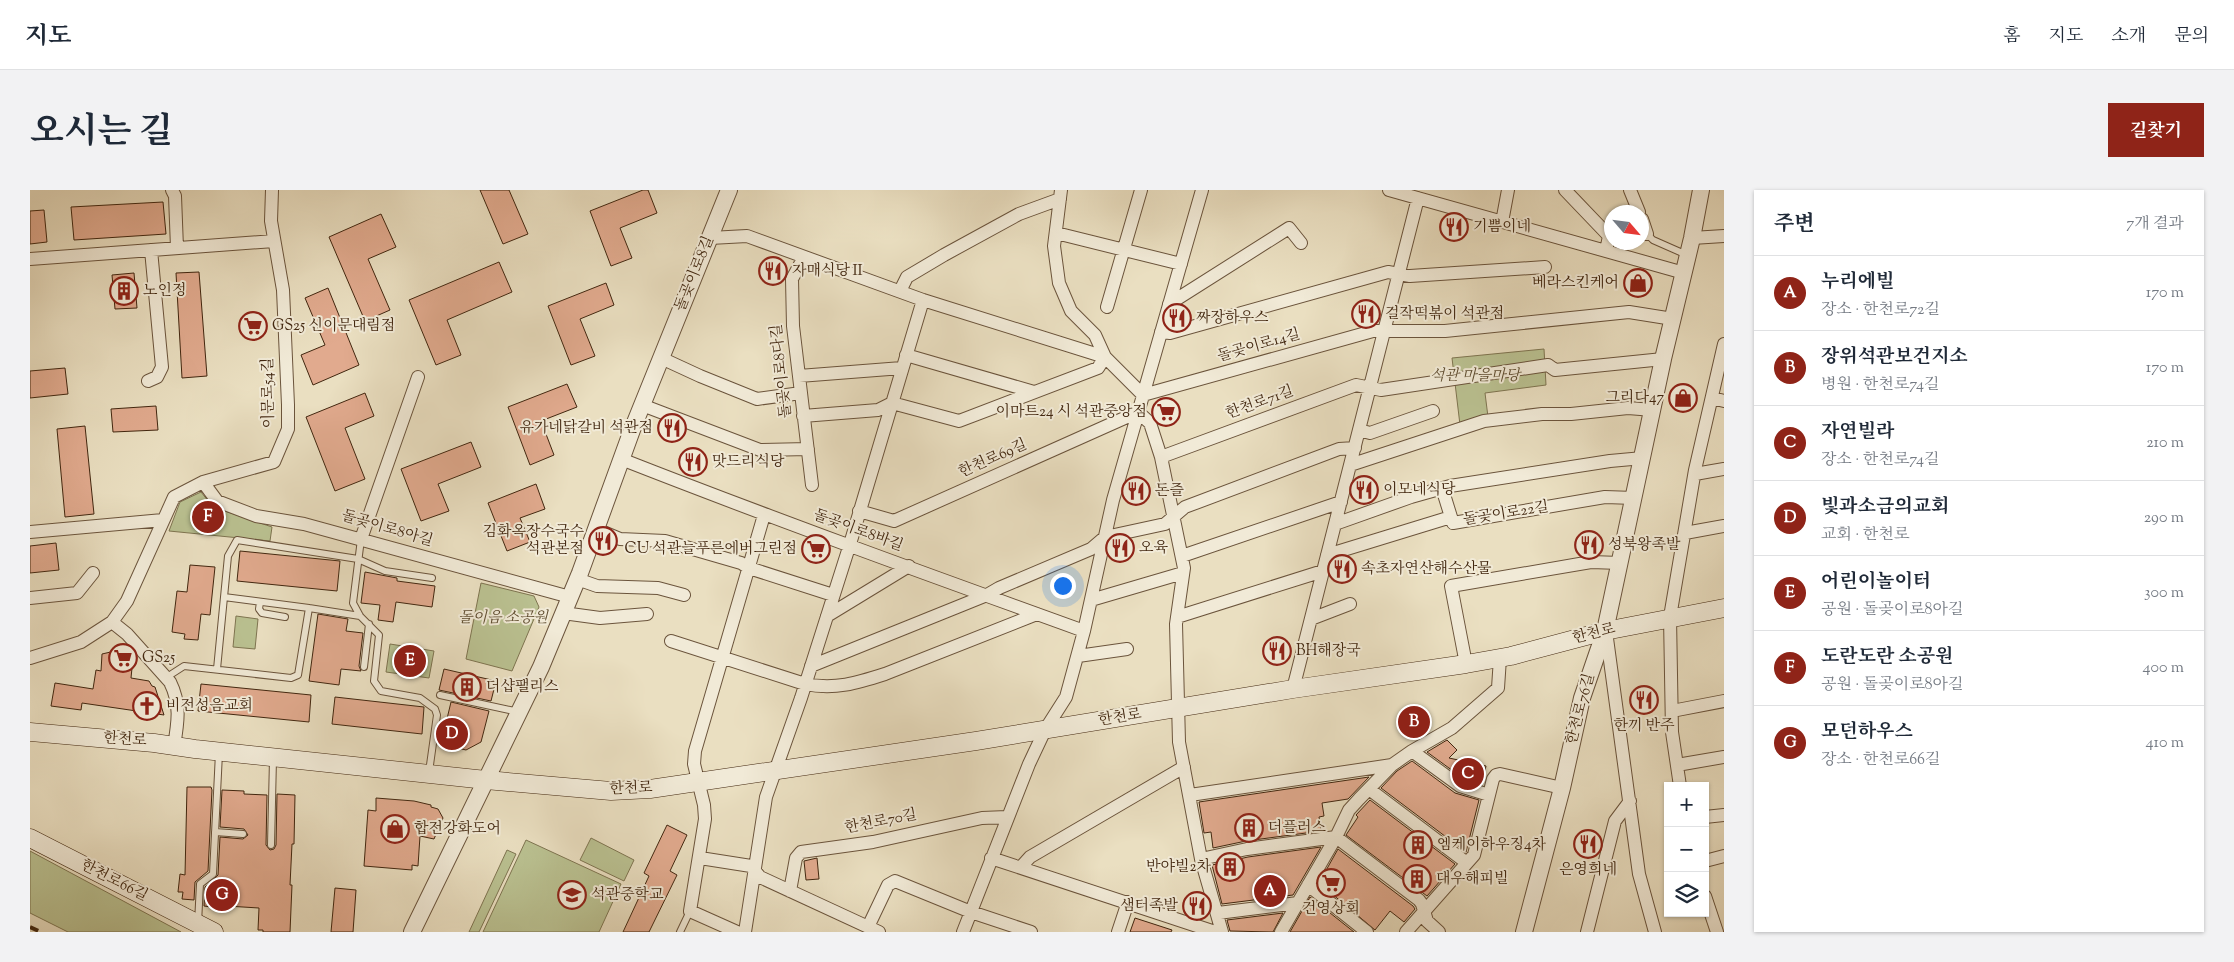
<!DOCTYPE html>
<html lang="ko">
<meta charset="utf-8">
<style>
:root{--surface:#fff;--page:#f2f2f3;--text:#1f2937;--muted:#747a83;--line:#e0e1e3;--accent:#8f2418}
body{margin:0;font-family:"Sorts Mill Goudy","Noto Serif KR",serif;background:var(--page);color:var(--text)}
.controls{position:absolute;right:15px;bottom:15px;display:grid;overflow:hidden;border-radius:0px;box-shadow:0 1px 4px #0004}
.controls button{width:45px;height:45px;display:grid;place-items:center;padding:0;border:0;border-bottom:1px solid var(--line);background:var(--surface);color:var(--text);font:25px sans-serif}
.compass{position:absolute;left:1574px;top:15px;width:45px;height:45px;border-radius:50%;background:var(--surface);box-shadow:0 1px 4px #0004;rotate:118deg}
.you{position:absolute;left:1032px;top:395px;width:18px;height:18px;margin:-12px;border:4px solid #fff;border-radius:50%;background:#1a73e8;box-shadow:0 0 0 8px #1a73e833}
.badge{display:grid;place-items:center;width:32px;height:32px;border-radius:50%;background:var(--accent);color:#fff;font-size:16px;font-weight:700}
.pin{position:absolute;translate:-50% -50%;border:2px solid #fff;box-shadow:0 1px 5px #0006}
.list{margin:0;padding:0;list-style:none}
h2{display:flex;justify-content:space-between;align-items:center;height:65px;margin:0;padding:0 20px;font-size:21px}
h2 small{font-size:16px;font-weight:400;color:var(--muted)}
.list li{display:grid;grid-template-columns:32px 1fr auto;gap:15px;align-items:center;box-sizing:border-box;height:75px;padding:0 20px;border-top:1px solid var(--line)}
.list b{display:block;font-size:19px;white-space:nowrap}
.list p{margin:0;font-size:16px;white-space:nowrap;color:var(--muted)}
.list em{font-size:16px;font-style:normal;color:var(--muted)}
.icon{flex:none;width:28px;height:28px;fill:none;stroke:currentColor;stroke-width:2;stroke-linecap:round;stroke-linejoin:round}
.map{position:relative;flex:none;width:1694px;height:742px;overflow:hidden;border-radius:0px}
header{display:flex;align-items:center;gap:30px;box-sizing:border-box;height:70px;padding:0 25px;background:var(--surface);border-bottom:1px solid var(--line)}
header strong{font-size:24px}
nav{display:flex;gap:28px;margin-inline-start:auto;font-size:18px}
.intro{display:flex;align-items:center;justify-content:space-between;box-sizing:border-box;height:120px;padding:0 30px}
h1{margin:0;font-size:35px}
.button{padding:12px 22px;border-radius:0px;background:var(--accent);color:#fff;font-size:18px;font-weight:700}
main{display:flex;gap:30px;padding:0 30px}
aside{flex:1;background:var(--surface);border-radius:0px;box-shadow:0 1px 4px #0004}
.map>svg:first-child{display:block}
</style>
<header>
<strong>지도</strong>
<nav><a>홈</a><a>지도</a><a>소개</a><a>문의</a></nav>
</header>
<div class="intro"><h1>오시는 길</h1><a class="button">길찾기</a></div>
<main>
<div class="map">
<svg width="1694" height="742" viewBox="0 0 1694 742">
<rect width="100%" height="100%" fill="#eadfc1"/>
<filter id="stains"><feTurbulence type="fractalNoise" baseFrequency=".004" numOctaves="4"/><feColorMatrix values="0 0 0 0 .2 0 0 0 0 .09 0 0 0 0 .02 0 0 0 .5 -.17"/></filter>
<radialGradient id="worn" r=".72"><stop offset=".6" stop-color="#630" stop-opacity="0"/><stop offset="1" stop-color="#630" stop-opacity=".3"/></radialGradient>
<path fill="#bac191" stroke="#7e7450" d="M1514,159L1516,195L1455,203L1458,227L1430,235L1422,168Z
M171,302L183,317L242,337L240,351L139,341L150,312Z
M451,393L504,406L509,417L482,481L436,469Z
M206,426L228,429L225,459L203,457Z
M360,454L404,461L399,488L356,482Z
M561,648L604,670L594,691L550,670Z
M496,650L591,694L569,742H453Z
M477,660L486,664L449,742H439Z
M0,661L151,742H38L0,723Z"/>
<path fill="#e1aa8e" stroke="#41260f" d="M450,0H479L498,44L473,54Z
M613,0H618L627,23L590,38L602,68L581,76L560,21Z
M133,12L136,44L44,50L41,17Z
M14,20L17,52L0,54V21Z
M351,24L366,57L338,69L360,120L335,131L299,47Z
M469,72L482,102L417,130L431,165L406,175L379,110Z
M169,82L177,186L152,188L146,83Z
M104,83L107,118L85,119L82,85Z
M576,93L584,115L550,129L565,166L541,175L518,116Z
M298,98L329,175L283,195L271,165L295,155L275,108Z
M35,178L38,204L0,208V181Z
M537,194L547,217L511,231L524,265L500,275L478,217Z
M335,203L344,226L315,238L335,289L305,301L276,227Z
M126,216L128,240L83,242L81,219Z
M55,236L64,324L35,327L27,239Z
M441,252L451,277L408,294L419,321L391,331L371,279Z
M506,294L515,319L490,328L500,352L477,361L458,313Z
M26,353L29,380L0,383V356Z
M210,361L310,371L307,401L207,391Z
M160,375L185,377L180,425L171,424L168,450L154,449L155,444L142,442L147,401L157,402Z
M335,382L367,388V391L405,396L402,417L366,412L363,432L348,430L350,415L331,413Z
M288,424L318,429L316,441L333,443L329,476L331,481L311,479L309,495L279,491Z
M98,458L100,460L98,466L103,468L101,488L119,491L122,496L125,497L134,525L52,513L51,520L21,516L25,493L63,499L66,480L71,481L72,464Z
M414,479L466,491L461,511L409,500Z
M171,494L281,505L279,532L168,521Z
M305,507L394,517L392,544L302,534Z
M421,512L459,521L451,552L436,560L411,554Z
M1417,550L1427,560L1419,568L1456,576L1452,594L1434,589L1397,562Z
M1382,571L1425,603L1449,610L1436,662L1351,598L1367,581Z
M1339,587L1318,609L1292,613L1294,626L1289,627L1291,641L1216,651L1183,658L1181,642L1174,643L1169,612Z
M157,597H181L182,600L178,681L165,692L164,710L152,709L153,702H148L150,684L155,685Z
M192,600L214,601V604L237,605L236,655L240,660L244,659L246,655L247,604L265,605L264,654H262L260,695H262L260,742H233V740H228L229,718L197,716L196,719L174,716L175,697L188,685L190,647L213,649L218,645L214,639L190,637Z
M346,608L384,611L401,615V617L408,619L413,628L404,649L390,646L388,676L382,675V680L334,676L338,620L346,621Z
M1340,610L1425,674L1397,706L1316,645L1328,627L1326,625Z
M637,635L657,645L640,681L647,685L619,742H593L619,686L614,683Z
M1291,657L1263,705L1192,714L1182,675L1218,667Z
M1308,659L1383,716L1385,719L1374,732L1360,721L1345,740L1289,693Z
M787,668L789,689L776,690L774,671Z
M305,698L326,700L323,742H301Z
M1280,707L1324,742H1260Z
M1253,723L1243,742L1200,741L1197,730Z
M1105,728L1142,740L1141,742H1100Z"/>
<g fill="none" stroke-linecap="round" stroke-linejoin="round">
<defs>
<path id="service" d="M1617,44L1623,50L1657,65
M331,349L323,413L330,426L349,445L344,491L351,501L390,508L405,519L407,525L399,582
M230,412L229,419L232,423L255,427
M279,418L330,426
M334,477L339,434
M187,479L198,366L207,350L328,369L355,381L402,388
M137,487L154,476L261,488L268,485L279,418L194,407
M410,505L489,522
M185,642L213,644
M241,655L243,569
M168,733L170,694L183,684L189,563
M650,742L660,721"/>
<path id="minor" d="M142,0L145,6L147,58
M1359,0L1654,83
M1535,0L1579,46L1576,61
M1600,0L1609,22
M1612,29L1617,44H1612
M1472,32L1478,0
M1026,43L1151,74
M680,48L717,46L893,110L1075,167L1113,205L1343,141H1415L1599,122L1643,129
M1662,48L1694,46
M774,67L762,89L763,136L782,295
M0,69L244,51
M870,101L877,87L914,65L989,24L1030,9
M1139,114L1259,38L1271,53
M1077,117L1111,0
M1131,142L1140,143L1358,82L1380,86L1515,77
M876,165L1004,202
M631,168L670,186L727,209L771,203
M769,186L872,178
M118,191L127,187L132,177L121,60
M1682,208L1694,211
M612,215L730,260L778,259
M773,226L848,220L862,213L929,231L1068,178L1075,167L1065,145L1041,121L1029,93L1024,56L1031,0
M1329,240L1340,243L1403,221
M1131,267L1326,195L1351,200L1518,175L1525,180L1633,169
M591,269C744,329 899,385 1054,441
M1320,275L1454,231L1512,224H1541L1598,218L1623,220
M1665,284L1694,279
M173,292L187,311L226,326L274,334L540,407
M1412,298L1421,327
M829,321L864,331L1108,222L1120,233L1131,267L1154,378L1146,434L1149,552L1171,669L1192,742
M1305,334L1381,307L1420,296L1580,271L1613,268
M566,339L590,349L635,351L711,373L719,378L803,405
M0,342L133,330
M1655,343L1694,336
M331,349L388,187
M1297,365L1421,327L1423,333L1575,307L1604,308
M1152,366L1311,312
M547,389L567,396L628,398L654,405
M0,408L47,403L63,383
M1061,410L1153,383
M533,423L570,428L617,424
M797,426L879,376
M1147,427L1293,381
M1281,429L1320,414
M82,432L97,444L140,492C151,514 148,532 144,556
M1576,441L1609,684L1625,742
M641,451L775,494C805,500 827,493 855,484L1007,424
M1048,466L1097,459
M0,468L51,452L82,432L97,411L144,307L173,292L244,272L258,239V215L253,100L241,31L242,0
M1436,474L1421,396L1561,372L1590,373
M781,476L957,405L969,398L1061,359L1075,347L1135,334L1155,317L1309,259L1325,258
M1263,499L1388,8
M1642,521L1694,511
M1382,561L1430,596L1459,605
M1647,575L1694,567
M1650,596L1642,542L1640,427L1665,280L1694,154
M1339,599L1437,673
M1160,605L1362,575
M1675,627L1694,625
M670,668L721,676L730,687L849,742
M961,668L1185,742
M1171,669L1217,659L1306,647L1389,710L1392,714L1397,731L1409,742
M1675,671L1694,666
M991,677L1000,667L1154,577
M1278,695L1337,742
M760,701L766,668L771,662L843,652L952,628L977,627
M1675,706L1687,742
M1188,723L1268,713
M838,737L858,695L865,691L941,722L1001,742
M707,742L660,721L675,629L674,615L664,574L665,561L734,325
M715,742L736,607L771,508L820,354L893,110
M933,742L999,574L1015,540L1036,507L1054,441L1083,310L1172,0
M1088,742L1098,712
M1251,742L1306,647L1319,620L1329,609L1362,575L1382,561L1422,538L1468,498L1470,468
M1376,742L1444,665L1463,589L1466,585L1470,584L1532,598
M1557,742L1585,631L1600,611"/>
<path id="tertiary" d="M382,742L511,477L550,383L602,240L699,0
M1494,742L1532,598L1552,508L1575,441L1633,169L1662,48L1671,0"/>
<path id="secondary" d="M0,542L124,553L165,559L456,590L581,601L620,599L946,551L1263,499L1436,474L1481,466L1575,441L1694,418
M0,648L184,742"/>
</defs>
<use href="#service" stroke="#6b543c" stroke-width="8"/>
<use href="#minor" stroke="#6b543c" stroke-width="14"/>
<use href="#tertiary" stroke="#6b543c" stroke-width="18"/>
<use href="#secondary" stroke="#41260f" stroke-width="19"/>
<use href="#service" stroke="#f1ead7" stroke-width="6"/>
<use href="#minor" stroke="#f1ead7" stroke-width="12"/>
<use href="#tertiary" stroke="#f1ead7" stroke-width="16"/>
<use href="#secondary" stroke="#f1ead7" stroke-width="18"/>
<path stroke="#41260f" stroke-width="4" stroke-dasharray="9 9" stroke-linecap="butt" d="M0,737L11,742"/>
</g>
<defs>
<symbol id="restaurant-ring" viewBox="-11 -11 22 22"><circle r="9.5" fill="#f1ead7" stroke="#8f2418" stroke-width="1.5"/><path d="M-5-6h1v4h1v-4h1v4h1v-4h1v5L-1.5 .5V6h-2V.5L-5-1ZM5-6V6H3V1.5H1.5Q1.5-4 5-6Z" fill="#8f2418"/></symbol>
<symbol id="shop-ring" viewBox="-11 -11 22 22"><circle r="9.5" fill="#f1ead7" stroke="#8f2418" stroke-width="1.5"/><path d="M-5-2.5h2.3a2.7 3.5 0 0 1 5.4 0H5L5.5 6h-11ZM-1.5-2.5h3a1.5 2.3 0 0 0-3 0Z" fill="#8f2418"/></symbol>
<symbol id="building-ring" viewBox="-11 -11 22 22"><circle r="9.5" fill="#f1ead7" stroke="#8f2418" stroke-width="1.5"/><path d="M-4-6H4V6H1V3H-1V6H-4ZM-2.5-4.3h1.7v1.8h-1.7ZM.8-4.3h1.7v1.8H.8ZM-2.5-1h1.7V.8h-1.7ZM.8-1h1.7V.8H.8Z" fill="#8f2418"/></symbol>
<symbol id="supermarket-ring" viewBox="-11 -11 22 22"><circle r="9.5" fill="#f1ead7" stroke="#8f2418" stroke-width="1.5"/><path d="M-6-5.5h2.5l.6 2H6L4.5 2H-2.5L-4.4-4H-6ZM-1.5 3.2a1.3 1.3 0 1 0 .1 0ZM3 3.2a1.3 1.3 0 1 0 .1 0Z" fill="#8f2418"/></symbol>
<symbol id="church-ring" viewBox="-11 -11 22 22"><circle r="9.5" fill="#f1ead7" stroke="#8f2418" stroke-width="1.5"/><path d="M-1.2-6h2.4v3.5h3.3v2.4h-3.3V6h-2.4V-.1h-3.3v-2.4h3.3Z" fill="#8f2418"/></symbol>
<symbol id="school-ring" viewBox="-11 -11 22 22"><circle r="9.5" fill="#f1ead7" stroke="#8f2418" stroke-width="1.5"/><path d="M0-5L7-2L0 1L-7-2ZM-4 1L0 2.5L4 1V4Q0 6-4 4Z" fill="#8f2418"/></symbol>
</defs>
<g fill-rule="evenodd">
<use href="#restaurant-ring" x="1408" y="21" width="32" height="32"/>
<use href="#restaurant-ring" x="727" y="65" width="32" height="32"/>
<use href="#shop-ring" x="1592" y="77" width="32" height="32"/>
<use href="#building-ring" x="78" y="85" width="32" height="32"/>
<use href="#restaurant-ring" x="1320" y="108" width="32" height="32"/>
<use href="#restaurant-ring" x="1131" y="112" width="32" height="32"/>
<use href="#supermarket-ring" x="207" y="120" width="32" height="32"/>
<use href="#shop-ring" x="1637" y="192" width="32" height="32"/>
<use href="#supermarket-ring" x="1120" y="206" width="32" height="32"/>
<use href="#restaurant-ring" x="626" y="222" width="32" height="32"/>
<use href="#restaurant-ring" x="647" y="256" width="32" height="32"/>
<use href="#restaurant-ring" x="1318" y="284" width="32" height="32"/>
<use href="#restaurant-ring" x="1090" y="285" width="32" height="32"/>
<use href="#restaurant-ring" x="557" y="335" width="32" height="32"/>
<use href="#restaurant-ring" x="1543" y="339" width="32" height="32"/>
<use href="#restaurant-ring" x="1074" y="342" width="32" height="32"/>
<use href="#supermarket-ring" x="770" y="343" width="32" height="32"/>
<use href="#restaurant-ring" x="1296" y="363" width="32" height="32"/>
<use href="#restaurant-ring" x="1231" y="445" width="32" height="32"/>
<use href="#supermarket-ring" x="77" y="452" width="32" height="32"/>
<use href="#building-ring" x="421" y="481" width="32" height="32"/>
<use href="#restaurant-ring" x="1598" y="494" width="32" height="32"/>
<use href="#church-ring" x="101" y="500" width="32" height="32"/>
<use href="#building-ring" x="1203" y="622" width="32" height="32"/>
<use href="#shop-ring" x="349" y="623" width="32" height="32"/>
<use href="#restaurant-ring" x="1542" y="638" width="32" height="32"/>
<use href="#building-ring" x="1372" y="639" width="32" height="32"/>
<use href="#building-ring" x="1184" y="661" width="32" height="32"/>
<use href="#building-ring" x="1371" y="673" width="32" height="32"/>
<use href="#supermarket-ring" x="1285" y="677" width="32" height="32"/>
<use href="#school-ring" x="526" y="689" width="32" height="32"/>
<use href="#restaurant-ring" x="1151" y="700" width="32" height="32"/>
</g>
<g text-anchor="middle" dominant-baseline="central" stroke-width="4" stroke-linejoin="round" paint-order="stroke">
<g font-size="15" fill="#41260f" stroke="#f1ead7" text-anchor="start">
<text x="1443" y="37">기쁨이네</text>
<text x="762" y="81">자매식당Ⅱ</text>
<text x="1589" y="93" text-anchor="end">베라스킨케어</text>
<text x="113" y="101">노인정</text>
<text x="1355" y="124">걸작떡볶이 석관점</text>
<text x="1166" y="128">짜장하우스</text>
<text x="242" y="136">GS25 신이문대림점</text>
<text x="1634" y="208" text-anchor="end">그리다47</text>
<text x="1117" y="222" text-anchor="end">이마트24 시 석관중앙점</text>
<text x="623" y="238" text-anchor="end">유가네닭갈비 석관점</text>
<text x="682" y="272">맛드리식당</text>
<text x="1353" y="300">이모네식당</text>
<text x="1125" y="301">돈즐</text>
<text x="554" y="342" text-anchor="end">김화옥장수국수<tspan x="554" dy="17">석관본점</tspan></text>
<text x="1578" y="355">성북왕족발</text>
<text x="1109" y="358">오육</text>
<text x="767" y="359" text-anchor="end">CU 석관늘푸른에버그린점</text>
<text x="1331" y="379">속초자연산해수산물</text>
<text x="1266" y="461">BH해장국</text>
<text x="112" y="468">GS25</text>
<text x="456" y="497">더샵팰리스</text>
<text x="136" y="516">비전성음교회</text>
<text x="1614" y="536" text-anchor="middle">한끼 반주</text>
<text x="1238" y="638">더플러스</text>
<text x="384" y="639">합전강화도어</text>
<text x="1407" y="655">엠케이하우징4차</text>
<text x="1181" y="677" text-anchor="end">반야빌2차</text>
<text x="1558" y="680" text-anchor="middle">은영희네</text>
<text x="1406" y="689">대우해피빌</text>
<text x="561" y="705">석관중학교</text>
<text x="1148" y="716" text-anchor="end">샘터족발</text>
<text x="1301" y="719" text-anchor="middle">건영상회</text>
</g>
<g font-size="15" fill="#41260f" stroke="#f1ead7">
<text transform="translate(665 84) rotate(-68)">돌곶이로8길</text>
<text transform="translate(1229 156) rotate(-16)">돌곶이로14길</text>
<text transform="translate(752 181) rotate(-96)">돌곶이로8다길</text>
<text transform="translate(239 203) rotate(-91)">이문로54길</text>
<text transform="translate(1230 213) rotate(-20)">한천로71길</text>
<text transform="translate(963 269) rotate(-24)">한천로69길</text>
<text transform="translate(1476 324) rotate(-9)">돌곶이로22길</text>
<text transform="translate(357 339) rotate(16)">돌곶이로8아길</text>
<text transform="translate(828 341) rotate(20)">돌곶이로8바길</text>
<text transform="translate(1564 444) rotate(-14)">한천로</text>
<text transform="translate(1551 519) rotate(-75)">한천로76길</text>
<text transform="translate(1090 528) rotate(-9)">한천로</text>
<text transform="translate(95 550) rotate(4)">한천로</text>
<text transform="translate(601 599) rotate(-2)">한천로</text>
<text transform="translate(851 632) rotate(-11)">한천로70길</text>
<text transform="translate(84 691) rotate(27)">한천로66길</text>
</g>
<g font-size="15" font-style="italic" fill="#5f4d30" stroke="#f1ead7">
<text x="1445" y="186">석관 마을마당</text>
<text x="473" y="428">돌이음 소공원</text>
</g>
</g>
<rect width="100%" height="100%" filter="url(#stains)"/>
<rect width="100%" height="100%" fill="url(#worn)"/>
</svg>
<div class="controls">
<button>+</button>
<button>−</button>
<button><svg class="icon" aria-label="layers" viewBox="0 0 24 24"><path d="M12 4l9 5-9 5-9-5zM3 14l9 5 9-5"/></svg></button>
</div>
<svg class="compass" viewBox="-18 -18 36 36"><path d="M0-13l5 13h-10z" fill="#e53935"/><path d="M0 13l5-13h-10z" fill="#747a83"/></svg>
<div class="you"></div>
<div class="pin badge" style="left:1240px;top:701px">A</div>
<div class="pin badge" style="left:1384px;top:532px">B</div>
<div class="pin badge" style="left:1438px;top:584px">C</div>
<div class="pin badge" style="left:422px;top:544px">D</div>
<div class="pin badge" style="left:380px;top:471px">E</div>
<div class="pin badge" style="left:178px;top:327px">F</div>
<div class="pin badge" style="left:192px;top:705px">G</div>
</div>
<aside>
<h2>주변<small>7개 결과</small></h2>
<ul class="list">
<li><span class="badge">A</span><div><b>누리에빌</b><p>장소 · 한천로72길</p></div><em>170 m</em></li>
<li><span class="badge">B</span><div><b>장위석관보건지소</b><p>병원 · 한천로74길</p></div><em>170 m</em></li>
<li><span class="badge">C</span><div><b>자연빌라</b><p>장소 · 한천로74길</p></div><em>210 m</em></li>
<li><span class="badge">D</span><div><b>빛과소금의교회</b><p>교회 · 한천로</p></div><em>290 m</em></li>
<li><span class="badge">E</span><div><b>어린이놀이터</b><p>공원 · 돌곶이로8아길</p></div><em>300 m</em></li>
<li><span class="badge">F</span><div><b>도란도란 소공원</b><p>공원 · 돌곶이로8아길</p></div><em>400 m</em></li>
<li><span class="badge">G</span><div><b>모던하우스</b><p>장소 · 한천로66길</p></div><em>410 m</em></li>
</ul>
</aside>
</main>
